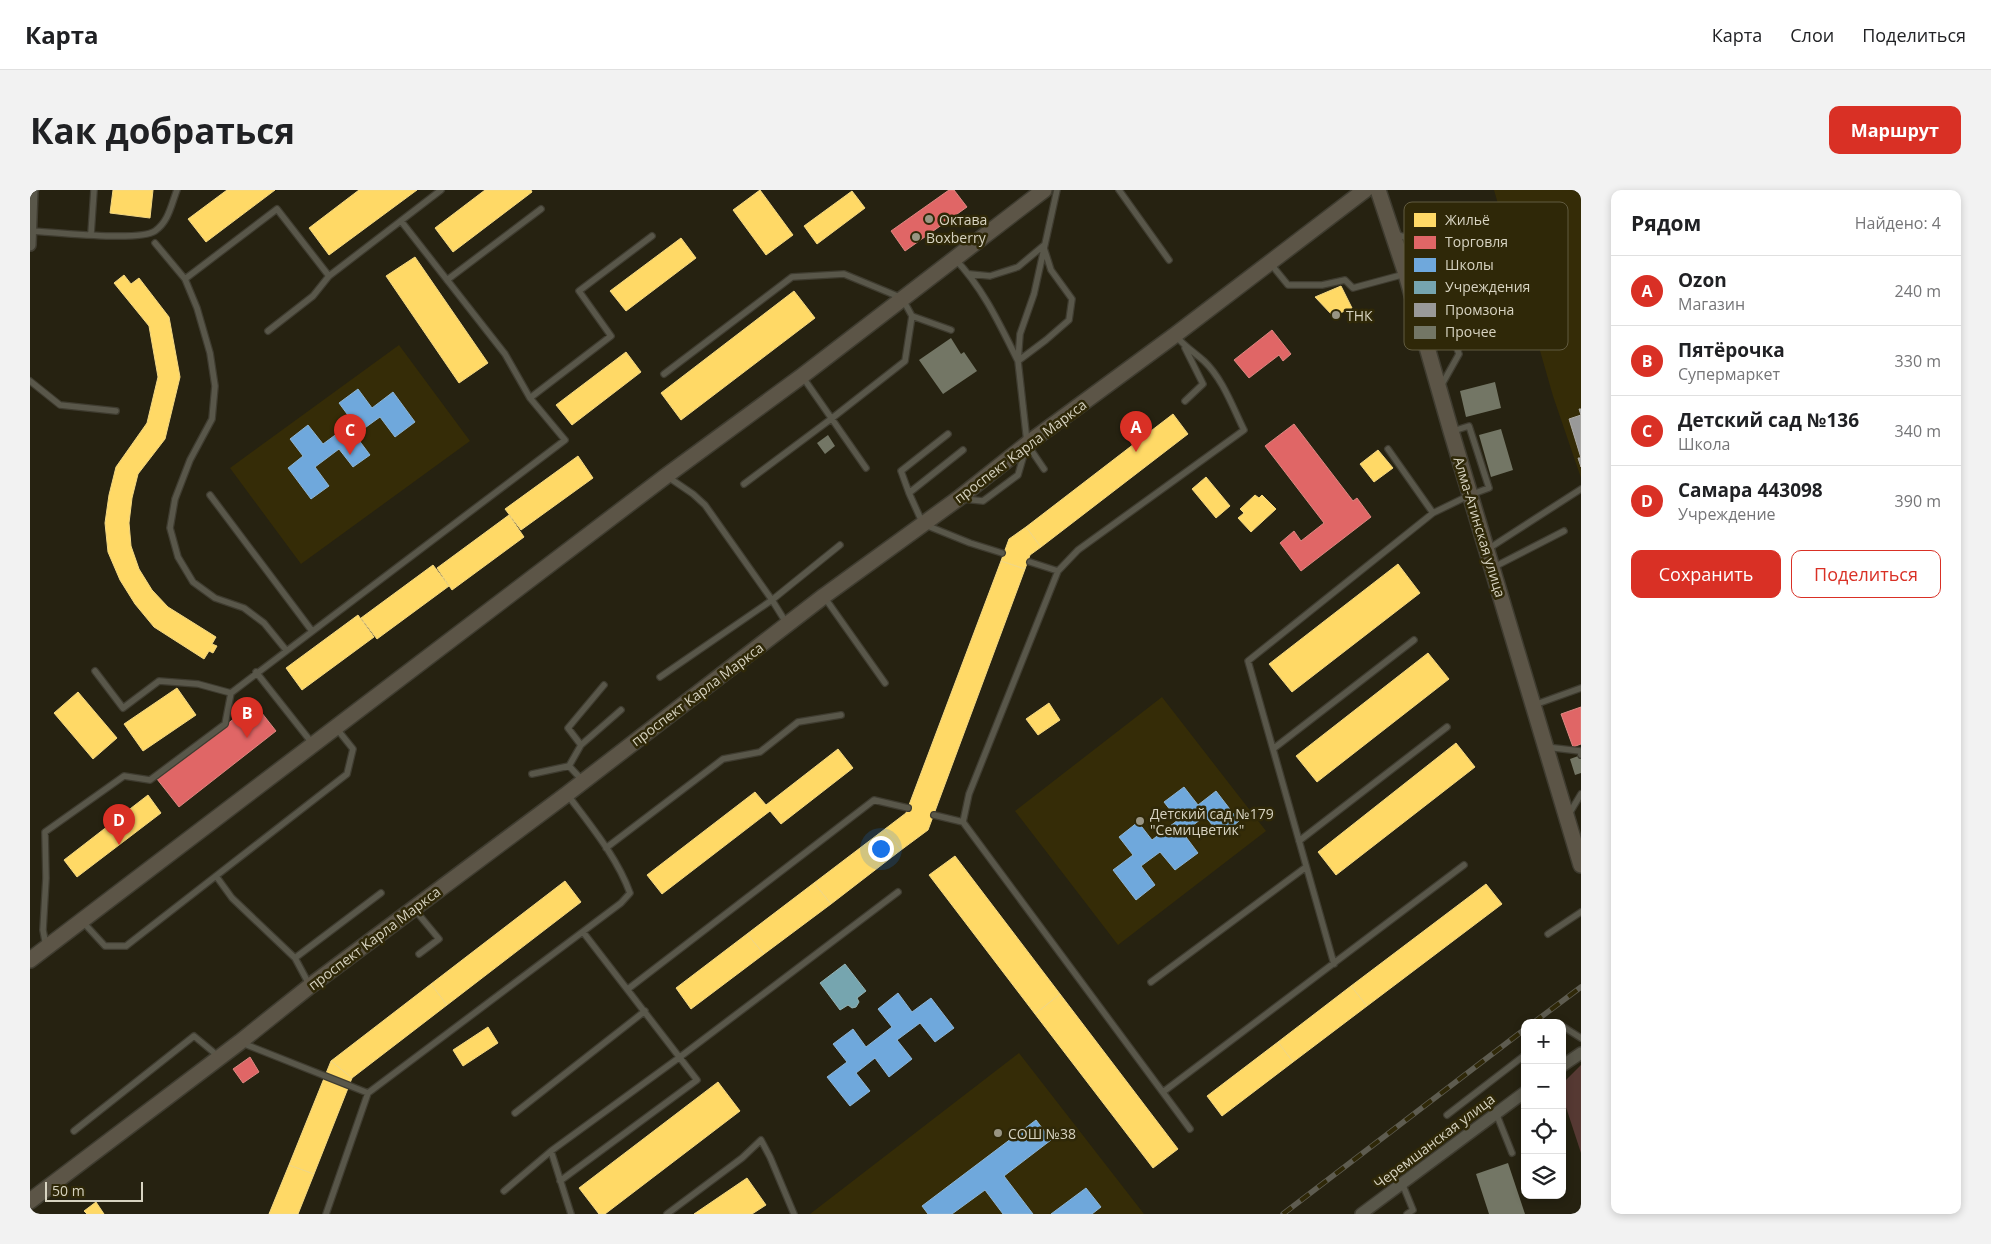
<!DOCTYPE html>
<html lang="ru">
<meta charset="utf-8">
<style>
:root{--surface:#fff;--page:#f2f2f2;--text:#202124;--muted:#757577;--line:#e0e0e0;--accent:#d93025}
body{margin:0;font-family:"Open Sans",sans-serif;background:var(--page);color:var(--text)}
.controls{position:absolute;right:15px;bottom:15px;display:grid;overflow:hidden;border-radius:10px;box-shadow:0 2px 8px #0003}
.controls button{width:45px;height:45px;display:grid;place-items:center;padding:0;border:0;border-bottom:1px solid var(--line);background:var(--surface);color:var(--text);font:25px sans-serif}
.scale{position:absolute;left:15px;bottom:12px;width:98px;box-sizing:border-box;padding-left:5px;border:2px solid #d7d3c1;border-top:0;font-size:14px;line-height:18px;white-space:nowrap;color:#d7d3c1;-webkit-text-stroke:4px #2f2808;paint-order:stroke}
.you{position:absolute;left:850px;top:658px;width:18px;height:18px;margin:-12px;border:4px solid #fff;border-radius:50%;background:#1a73e8;box-shadow:0 0 0 8px #1a73e833}
.badge{display:grid;place-items:center;width:32px;height:32px;border-radius:50%;background:var(--accent);color:#fff;font-size:16px;font-weight:700}
.pin{position:absolute;translate:-50% -41px;filter:drop-shadow(0 1px 2px #0008)}
.pin::after{content:'';position:absolute;top:26px;width:18px;height:15px;background:inherit;clip-path:polygon(0 0,100% 0,50% 100%)}
.list{margin:0;padding:0;list-style:none}
h2{display:flex;justify-content:space-between;align-items:center;height:65px;margin:0;padding:0 20px;font-size:21px}
h2 small{font-size:16px;font-weight:400;color:var(--muted)}
.list li{display:grid;grid-template-columns:32px 1fr auto;gap:15px;align-items:center;box-sizing:border-box;height:70px;padding:0 20px;border-top:1px solid var(--line)}
.list b{display:block;font-size:19px;white-space:nowrap}
.list p{margin:0;font-size:16px;white-space:nowrap;color:var(--muted)}
.list em{font-size:16px;font-style:normal;color:var(--muted)}
.actions{display:flex;gap:10px;padding:15px 20px}
.actions a{flex:1;padding:11px 0;border:1px solid var(--accent);border-radius:10px;text-align:center;font-size:18px;color:var(--accent)}
.actions .main{background:var(--accent);color:#fff}
.icon{flex:none;width:28px;height:28px;fill:none;stroke:currentColor;stroke-width:2;stroke-linecap:round;stroke-linejoin:round}
.map{position:relative;flex:none;width:1551px;height:1024px;overflow:hidden;border-radius:10px}
header{display:flex;align-items:center;gap:30px;box-sizing:border-box;height:70px;padding:0 25px;background:var(--surface);border-bottom:1px solid var(--line)}
header strong{font-size:24px}
nav{display:flex;gap:28px;margin-inline-start:auto;font-size:18px}
.intro{display:flex;align-items:center;justify-content:space-between;box-sizing:border-box;height:120px;padding:0 30px}
h1{margin:0;font-size:35px}
.button{padding:12px 22px;border-radius:10px;background:var(--accent);color:#fff;font-size:18px;font-weight:700}
main{display:flex;gap:30px;padding:0 30px}
aside{flex:1;background:var(--surface);border-radius:10px;box-shadow:0 2px 8px #0003}
.map>svg:first-child{display:block}
</style>
<header>
<strong>Карта</strong>
<nav><a>Карта</a><a>Слои</a><a>Поделиться</a></nav>
</header>
<div class="intro"><h1>Как добраться</h1><a class="button">Маршрут</a></div>
<main>
<div class="map">
<svg width="1551" height="1024" viewBox="0 0 1551 1024">
<rect width="100%" height="100%" fill="#262211"/>
<path fill="#352c07" d="M1464,0H1551V288L1523,206Z
M369,155L440,251L271,374L200,278Z
M1132,507L1236,641L1088,755L985,621Z
M989,863L1114,1024H780Z"/>
<path fill="#563933" d="M1551,875V963L1532,905V894Z"/>
<path fill="#ffd966" stroke="#f3d781" d="M83,0H123L120,28L80,23Z
M197,0H245L176,52L158,29Z
M329,0H387L299,65L279,38Z
M455,0H501L502,2L423,62L405,38Z
M730,0L763,45L736,65L703,20Z
M822,1L835,18L787,54L774,36Z
M651,48L666,68L596,121L580,101Z
M385,67L458,173L429,193L356,86Z
M94,85L101,94L109,88L139,127L150,187L135,249L108,284L102,308L99,333L101,356L109,379L122,400L138,417L186,447L182,454L187,456L183,463L179,461L174,469L124,437L105,414L90,390L78,362L75,333L79,305L86,277L117,233L128,187L119,136L84,93Z
M1311,96L1322,118L1303,126L1285,107Z
M764,101L785,128L651,230L631,203Z
M596,162L611,182L542,235L526,215Z
M1143,224L1158,244L1011,357L996,337Z
M1348,260L1363,278L1344,292L1330,274Z
M548,266L563,288L491,340L475,319Z
M1176,287L1200,316L1186,328L1162,299Z
M1225,305L1229,308L1232,305L1246,319L1221,342L1208,328L1214,323L1210,319Z
M479,325L494,347L422,400L407,378Z
M996,337L1011,357L1000,365L995,379L971,371L979,349Z
M971,371L995,379L898,640L871,660L855,639L876,623Z
M1368,374L1390,403L1262,502L1239,474Z
M403,375L419,396L347,449L331,428Z
M328,425L344,447L272,500L256,478Z
M1398,463L1419,489L1287,592L1266,566Z
M147,498L166,525L113,561L94,534Z
M48,502L87,548L63,569L24,523Z
M1019,513L1030,530L1008,545L996,529Z
M1426,553L1445,577L1306,685L1288,662Z
M808,559L823,578L751,634L740,621L632,704L617,685L725,602L736,615Z
M118,605L131,623L47,687L34,670Z
M855,639L871,660L801,714L784,693Z
M925,666L1030,804L1005,824L899,685Z
M535,691L551,712L417,815L401,794Z
M784,693L801,714L734,764L717,744Z
M1456,694L1472,714L1337,816L1321,796Z
M717,744L734,764L661,819L646,798Z
M401,794L417,815L322,888L301,871Z
M1321,796L1337,816L1263,872L1248,852Z
M1030,804L1148,959L1123,978L1005,824Z
M458,837L468,853L433,876L423,860Z
M1248,852L1263,872L1192,926L1177,906Z
M301,871L322,888L284,984L259,975Z
M688,892L710,921L575,1024H569L549,998Z
M259,975L284,984L268,1024H239Z
M717,988L736,1015L722,1024H664Z
M66,1012L74,1024H57L54,1021Z"/>
<path fill="#e06666" stroke="#dd8781" d="M919,0H924L937,17L875,61L861,41Z
M1242,140L1261,164L1253,171L1249,165L1219,188L1204,170Z
M1264,234L1323,311L1327,308L1341,327L1271,381L1250,353L1264,341L1271,351L1294,333L1235,256Z
M224,513L246,541L149,617L127,589Z
M1551,517V554L1543,557L1531,524Z
M220,867L229,882L213,893L203,879Z"/>
<path fill="#6fa8dc" stroke="#8eb5d4" d="M328,199L342,218L363,202L385,232L365,247L350,227L325,245L340,265L323,277L309,259L285,277L299,296L281,309L258,278L273,266L260,249L278,235L293,254L323,232L309,213Z
M1154,597L1168,615L1186,601L1209,631L1191,646L1175,626L1153,643L1168,663L1145,680L1130,662L1111,676L1125,695L1106,710L1083,680L1103,665L1089,647L1108,632L1122,650L1148,630L1134,612Z
M868,803L882,822L901,808L924,838L905,852L890,833L867,850L882,869L859,887L845,868L826,883L840,901L820,916L797,887L817,872L803,854L823,839L836,857L862,837L848,819Z
M1006,930L1021,950L974,986L1003,1024H973L955,1000L922,1024H898L892,1016Z
M1056,998L1071,1017L1062,1024H1021Z"/>
<path fill="#76a5af" stroke="#93b3b4" d="M815,774L836,801L827,808L829,812L826,817L822,818L818,815L810,820L790,793Z"/>
<path fill="#999" stroke="#acaaa5" d="M1549,219H1551V277L1548,268H1551L1539,229L1551,225Z"/>
<path fill="#737665" d="M921,148L931,164L934,162L947,181L913,204L889,170Z
M1465,192L1471,218L1436,227L1430,201Z
M1471,239L1483,280L1461,287L1449,245Z
M798,245L805,256L795,264L787,253Z
M1551,565V583L1545,585L1540,569Z
M1478,973L1495,1024H1459L1446,984Z"/>
<g fill="none" stroke-linecap="round" stroke-linejoin="round">
<defs>
<path id="lane" d="M1089,0L1139,70
M371,31L475,164L500,208
M1,41C24,42 109,52 125,41C139,31 141,15 147,0
M61,44L64,0
M1366,44L1397,55L1407,95L1390,130L1420,139L1429,164L1411,196
M125,53L155,89L167,118L180,163L185,196L182,229L160,270L145,309L140,338L148,367L163,392L185,408L214,418L234,433L256,460
M925,69C953,98 970,135 988,171L1016,150L1039,130L1042,109L1021,80L1014,58
M1240,73L1258,95H1292L1315,90L1323,98L1375,84
M940,84L960,86L988,77L1013,56
M155,89L247,19L299,86L411,0
M417,90L511,19
M882,126L921,140
M238,141L283,106L299,86
M1145,145C1154,156 1164,162 1174,171C1193,189 1203,218 1214,240L1048,360L1028,381L939,604L933,632L1160,939
M1155,158L1173,194L1155,211
M634,184L762,87L814,84L872,108L882,126L875,171L801,229L714,294
M772,186L836,278
M0,191L30,215L86,221
M997,252L988,171L990,144L1004,104L1027,0
M997,254L1014,279
M1358,259L1403,323
M933,260L879,303L893,334L940,353L972,363
M638,287L663,304L675,315L742,410L757,434
M879,303L871,281L918,244
M180,305L282,441
M934,309L953,311L988,285L995,261
M1458,359L1551,299
M1000,372L1028,381
M1464,377L1534,341
M795,408L855,493
M65,481L93,518L129,491L168,494L201,503
M226,482L282,553
M630,487L742,410L810,355
M1504,515L1551,498
M551,555L538,538L574,495
M1516,557L1550,561L1551,565
M1243,559L1384,450
M502,584L539,576
M553,591L539,576L551,555L591,520
M1539,624L1551,604
M904,625L933,632
M1269,651L1417,537
M576,658L693,569L730,562L768,532L811,525
M186,686L202,708L265,768
M385,720L409,749L389,764
M52,731L75,756H96L317,584L323,559L307,539
M1518,744L1551,722
M16,756L13,740L16,688L15,642L94,586L120,590L195,534L201,503L535,250L500,208L581,146L549,101L622,46
M1304,774L1218,471L1403,323L1440,305L1459,298L1439,236L1423,241
M1121,792L1276,677
M280,796L265,768L351,703
M598,799L844,610L878,618
M1532,836L1551,848
M212,853L338,903
M1133,902L1434,675
M485,923L615,821
M1466,923L1482,963
M1417,925L1495,865
M44,941L164,846L188,866
M521,961L541,1024
M530,991L667,890L553,742
M1372,993L1383,1020L1377,1024
M474,1001L521,961L650,867L868,702
M296,1024L338,903L591,713L600,703C587,667 560,635 537,604
M637,1024L712,968L731,950L740,967L764,1024"/>
<path id="street" d="M0,55L2,0
M1532,876L1551,863
M1331,1024L1495,902"/>
<path id="secondary" d="M1348,0L1376,84L1421,241L1551,675
M0,770L636,286L772,186L1014,0
M0,1011L210,852L280,796L537,604L794,406L929,308L997,254L1145,145L1335,0"/>
</defs>
<use href="#lane" stroke="#3f3c30" stroke-width="8"/>
<use href="#street" stroke="#3f3c30" stroke-width="14"/>
<use href="#secondary" stroke="#3f3c30" stroke-width="18"/>
<use href="#lane" stroke="#59574a" stroke-width="5.5"/>
<use href="#street" stroke="#59574a" stroke-width="11"/>
<use href="#secondary" stroke="#5c5547" stroke-width="15"/>
<defs>
<path id="rail" d="M1503,833L1551,797
M1253,1024L1495,839"/>
</defs>
<use href="#rail" stroke="#5e5c50" stroke-width="5.5"/>
<use href="#rail" stroke="#2f2808" stroke-width="4" stroke-dasharray="11" stroke-linecap="butt"/>
</g>
<g fill="#999583" stroke="#2f2808" stroke-width="2">
<circle cx="899" cy="29" r="5"/>
<circle cx="886" cy="47" r="5"/>
<circle cx="1306" cy="125" r="5"/>
<circle cx="1110" cy="631" r="5"/>
<circle cx="968" cy="943" r="5"/>
</g>
<g text-anchor="middle" dominant-baseline="central" stroke-width="5" stroke-linejoin="round" paint-order="stroke">
<g font-size="14" fill="#d7d3c1" stroke="#2f2808" text-anchor="start">
<text x="909" y="29">Октава</text>
<text x="896" y="47">Boxberry</text>
<text x="1316" y="125">ТНК</text>
<text x="1120" y="623">Детский сад №179<tspan x="1120" dy="16">"Семицветик"</tspan></text>
<text x="978" y="943">СОШ №38</text>
</g>
<g font-size="14" fill="#d7d3c1" stroke="#2f2808">
<text transform="translate(990 261) rotate(-37)">проспект Карла Маркса</text>
<text transform="translate(1450 337) rotate(73)">Алма-Атинская улица</text>
<text transform="translate(667 504) rotate(-37)">проспект Карла Маркса</text>
<text transform="translate(344 748) rotate(-37)">проспект Карла Маркса</text>
<text transform="translate(1404 951) rotate(-37)">Черемшанская улица</text>
</g>
</g>
<rect x="1374" y="12" width="164" height="148" rx="8" fill="#2f2808" stroke="#615b40" stroke-width="1"/>
<rect x="1384" y="23" width="22" height="14" fill="#ffd966"/>
<rect x="1384" y="46" width="22" height="13" fill="#e06666"/>
<rect x="1384" y="68" width="22" height="14" fill="#6fa8dc"/>
<rect x="1384" y="91" width="22" height="13" fill="#76a5af"/>
<rect x="1384" y="113" width="22" height="14" fill="#999"/>
<rect x="1384" y="136" width="22" height="13" fill="#737665"/>
<g font-size="14" fill="#d7d3c1">
<text x="1415" y="35">Жильё</text>
<text x="1415" y="57">Торговля</text>
<text x="1415" y="80">Школы</text>
<text x="1415" y="102">Учреждения</text>
<text x="1415" y="125">Промзона</text>
<text x="1415" y="147">Прочее</text>
</g>
</svg>
<div class="controls">
<button>+</button>
<button>−</button>
<button><svg class="icon" aria-label="locate" viewBox="0 0 24 24"><circle cx="12" cy="12" r="6"/><path d="M12 2v4M12 18v4M2 12h4M18 12h4"/></svg></button>
<button><svg class="icon" aria-label="layers" viewBox="0 0 24 24"><path d="M12 4l9 5-9 5-9-5zM3 14l9 5 9-5"/></svg></button>
</div>
<div class="scale">50 m</div>
<div class="you"></div>
<div class="pin badge" style="left:1106px;top:262px">A</div>
<div class="pin badge" style="left:217px;top:548px">B</div>
<div class="pin badge" style="left:320px;top:265px">C</div>
<div class="pin badge" style="left:89px;top:655px">D</div>
</div>
<aside>
<h2>Рядом<small>Найдено: 4</small></h2>
<ul class="list">
<li><span class="badge">A</span><div><b>Ozon</b><p>Магазин</p></div><em>240 m</em></li>
<li><span class="badge">B</span><div><b>Пятёрочка</b><p>Супермаркет</p></div><em>330 m</em></li>
<li><span class="badge">C</span><div><b>Детский сад №136</b><p>Школа</p></div><em>340 m</em></li>
<li><span class="badge">D</span><div><b>Самара 443098</b><p>Учреждение</p></div><em>390 m</em></li>
</ul>
<div class="actions"><a class="main">Сохранить</a><a>Поделиться</a></div>
</aside>
</main>
